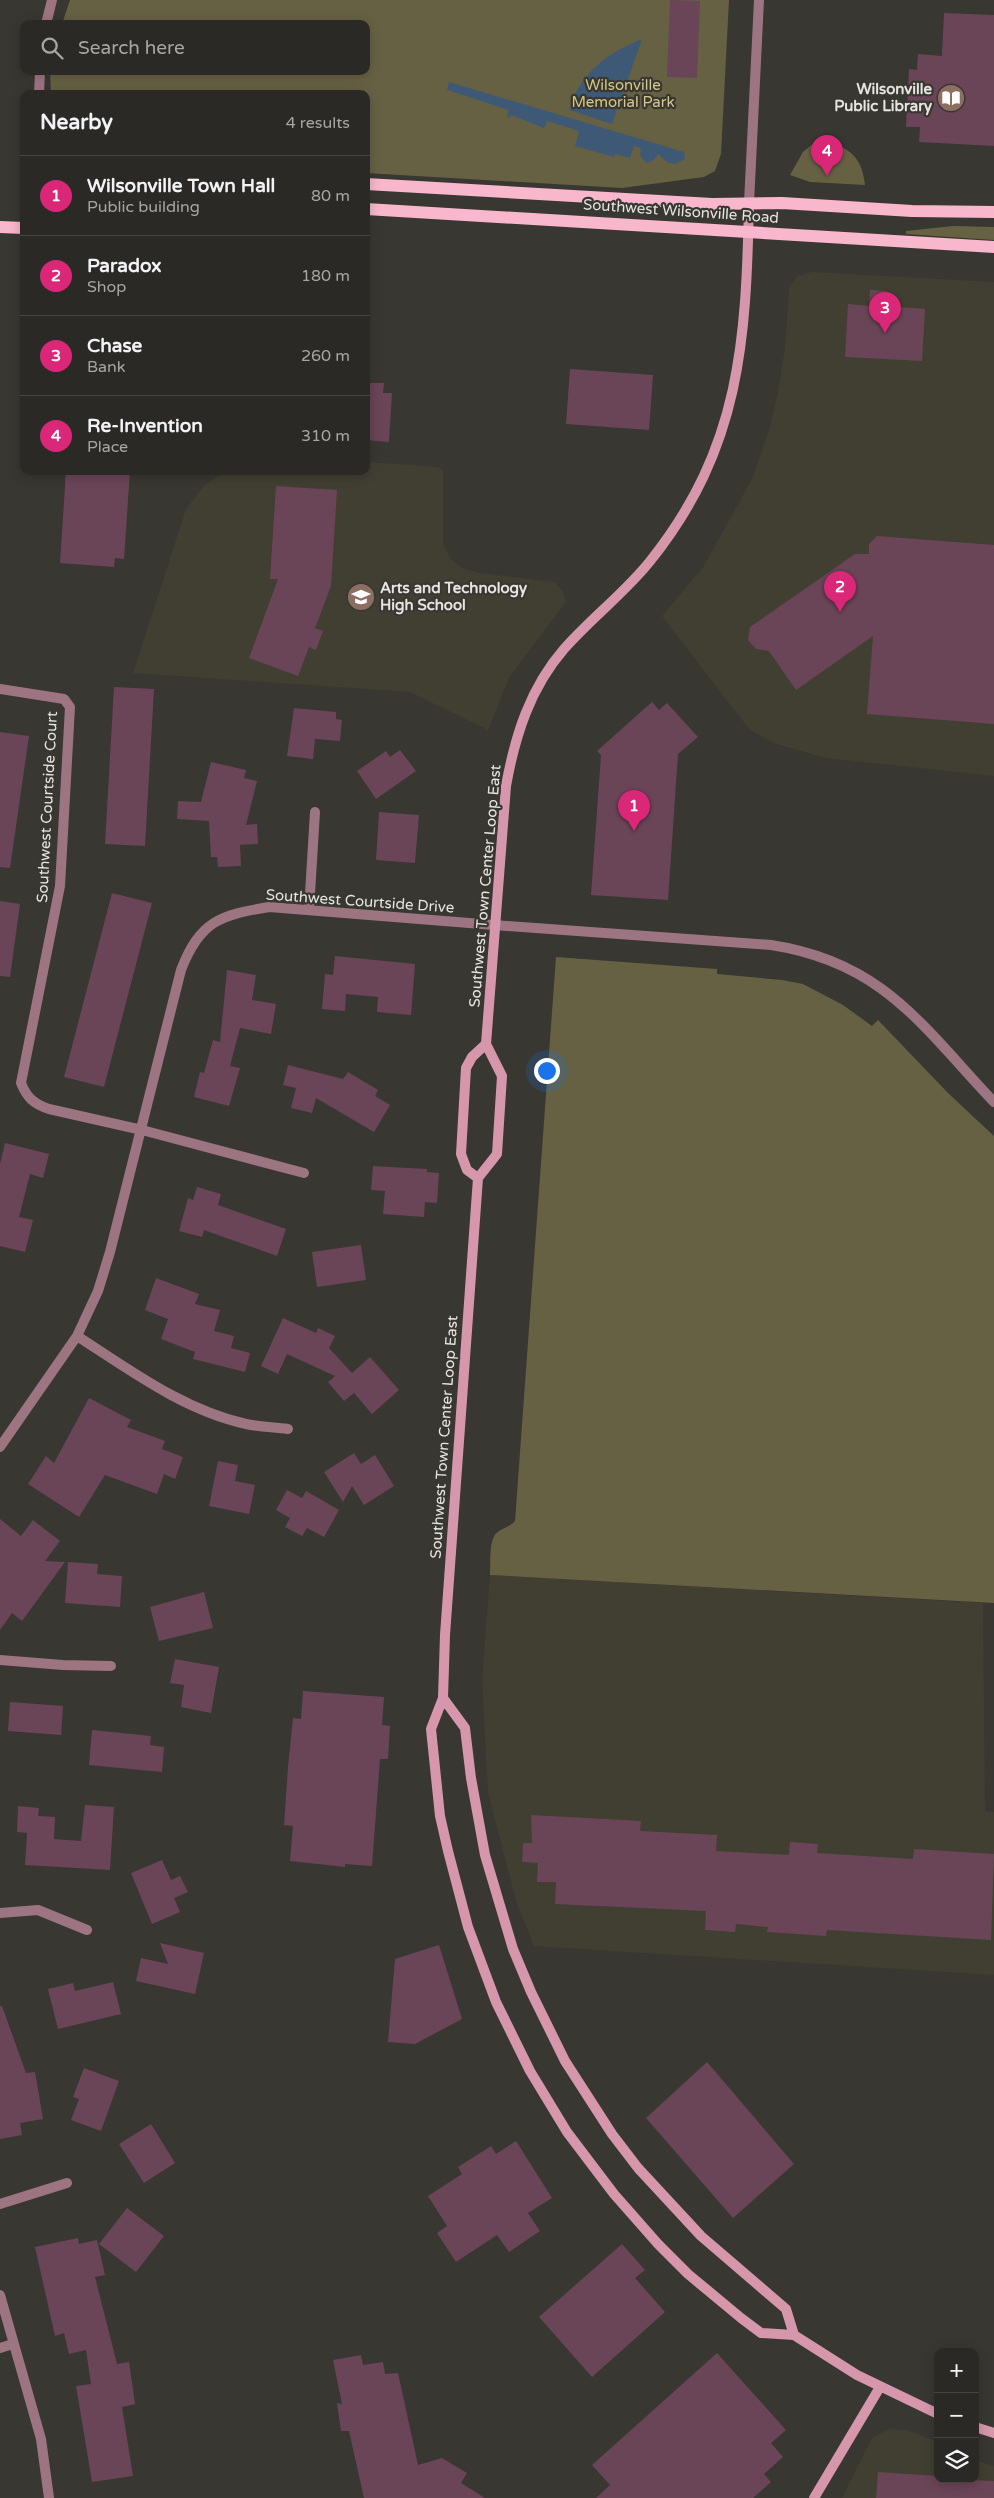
<!DOCTYPE html>
<meta charset="utf-8">
<style>
:root{--surface:#2b2925;--page:#373532;--text:#f1f3f6;--muted:#a6a6a7;--line:#474542;--accent:#db2777}
body{margin:0;font-family:"Varela Round",sans-serif;background:var(--page);color:var(--text)}
.controls{position:absolute;right:15px;bottom:15px;display:grid;overflow:hidden;border-radius:10px;box-shadow:0 2px 12px #0003}
.controls button{width:45px;height:45px;display:grid;place-items:center;padding:0;border:0;border-bottom:1px solid var(--line);background:var(--surface);color:var(--text);font:25px sans-serif}
.you{position:absolute;left:546px;top:1070px;width:18px;height:18px;margin:-12px;border:4px solid #fff;border-radius:50%;background:#1a73e8;box-shadow:0 0 0 8px #1a73e833}
.badge{display:grid;place-items:center;width:32px;height:32px;border-radius:50%;background:var(--accent);color:#fff;font-size:16px;font-weight:700}
.pin{position:absolute;translate:-50% -41px;filter:drop-shadow(0 1px 2px #0008)}
.pin::after{content:'';position:absolute;top:26px;width:18px;height:15px;background:inherit;clip-path:polygon(0 0,100% 0,50% 100%)}
.list{margin:0;padding:0;list-style:none}
h2{display:flex;justify-content:space-between;align-items:center;height:65px;margin:0;padding:0 20px;font-size:21px}
h2 small{font-size:16px;font-weight:400;color:var(--muted)}
.list li{display:grid;grid-template-columns:32px 1fr auto;gap:15px;align-items:center;box-sizing:border-box;height:80px;padding:0 20px;border-top:1px solid var(--line)}
.list b{display:block;font-size:19px;white-space:nowrap}
.list p{margin:0;font-size:16px;white-space:nowrap;color:var(--muted)}
.list em{font-size:16px;font-style:normal;color:var(--muted)}
.icon{flex:none;width:28px;height:28px;fill:none;stroke:currentColor;stroke-width:2;stroke-linecap:round;stroke-linejoin:round}
.map{position:relative;flex:none;width:994px;height:2498px;overflow:hidden}
.search{position:absolute;background:var(--surface);box-shadow:0 2px 12px #0003;left:20px;top:20px;width:350px;height:55px;display:flex;align-items:center;gap:12px;box-sizing:border-box;padding:0 18px;border-radius:10px;color:var(--muted);font-size:19px}
.panel{position:absolute;background:var(--surface);box-shadow:0 2px 12px #0003;left:20px;top:90px;width:350px;height:385px;border-radius:10px}
.map>svg:first-child{display:block}
</style>
<div class="map">
<svg width="994" height="2498" viewBox="0 0 994 2498">
<rect width="100%" height="100%" fill="#393731"/>
<path fill="#413f32" d="M812,272L994,282V776L826,758L773,743L749,729L662,616L704,566L753,477L770,427L778,391L785,348L789,288L797,276Z
M366,462L438,467L443,470V545L451,559L462,568L480,573L554,582L563,591L566,602L510,676L488,730L410,692L133,673L186,509L204,486L225,471H366Z
M490,1575L983,1603L985,1811L994,1812V1975L534,1946L517,1904L488,1793L482,1680Z
M889,2429L907,2430L938,2442V2479H975V2460L994,2466V2498H842L872,2438Z"/>
<path fill="#676144" d="M70,0H729L721,154L715,171L704,177L622,188L366,173V94H51L50,71H366V24H62Z
M815,142C845,143 862,154 865,185L810,182L790,175L803,152Z
M953,226L994,227V240L906,234V231Z
M556,957L717,969V974L782,980L803,984L843,1005L872,1026L878,1020L949,1094L994,1136V1603L490,1575C491,1564 488,1538 498,1532C504,1527 510,1527 515,1521Z"/>
<path fill="#3d5975" d="M642,39L612,124L569,110C581,72 606,54 642,39Z
M449,82L684,152L685,159L675,164L667,162L658,154L654,160L646,163L640,155L641,148L634,146L630,158L615,154L614,157L575,146L579,131L547,121L544,128L511,115L510,118L507,117L509,110L447,90Z"/>
<path fill="#6a4557" d="M670,0L700,1L697,78L667,77Z
M944,13L994,15V146L919,142L920,127H906L909,69L917,70L918,54L942,56Z
M870,290L887,291L888,306L925,309L922,361L845,357L848,304L869,306Z
M570,369L653,375L649,430L566,424Z
M366,383H384L383,393H392L389,442L366,440Z
M66,471H130L124,559L115,558L114,567L60,563Z
M276,486L337,490L331,586L315,628L323,631L316,650L309,647L298,676L249,658L278,579H270Z
M877,536L994,545V724L867,714L873,636L796,690L769,651L756,649L748,640L750,627L855,554H869V544Z
M114,687L154,689L145,846L105,844Z
M652,702L659,710L667,703L698,737L678,754L668,900L591,895L601,755L597,751Z
M294,708L336,712V719L342,720L340,741L315,739L313,759L287,756Z
M0,732L29,736L10,868L0,867Z
M400,750L416,771L376,799L357,771L386,751L390,757Z
M211,762L246,770L244,778L257,781L246,825L257,824L258,844L240,845L241,866L218,867L217,857H211L209,821L177,819L178,801L201,802Z
M379,812L419,815L415,863L376,860Z
M112,893L152,903L104,1087L64,1077Z
M0,901L20,904L10,977L0,976Z
M335,956L415,964L411,1015L377,1012L378,997L346,994L345,1011L322,1009L325,974L333,975Z
M227,970L256,975L252,1000L276,1004L271,1034L240,1028L230,1066L240,1068L229,1106L194,1097L200,1072L204,1073L213,1040L220,1042Z
M288,1065L343,1079L348,1072L378,1090L375,1096L390,1105L374,1132L316,1098L312,1113L291,1108L296,1088L283,1085Z
M5,1143L49,1154L43,1178L30,1174L19,1217L33,1220L25,1252L0,1246V1164Z
M373,1166L427,1169V1172L439,1173L437,1203L425,1202L424,1217L383,1214L385,1191L371,1190Z
M197,1187L221,1194L218,1205L286,1229L277,1256L204,1230L202,1237L179,1231L188,1198L193,1200Z
M361,1245L366,1280L317,1287L312,1252Z
M156,1278L199,1294L195,1304L220,1310L214,1331L234,1336L231,1348L250,1353L245,1372L193,1359L195,1352L161,1339L168,1319L145,1310Z
M283,1318L316,1333L318,1328L335,1336L329,1348L352,1373L370,1357L399,1390L372,1414L354,1393L344,1401L328,1382L335,1376L287,1354L278,1374L261,1366Z
M89,1398L131,1420L127,1427L165,1441L162,1449L183,1457L175,1479L164,1474L157,1494L105,1475L79,1517L28,1484L46,1456L54,1463Z
M354,1453L361,1464L375,1455L394,1486L364,1505L352,1486L343,1502L324,1472Z
M218,1461L238,1465L235,1481L255,1485L249,1514L209,1506Z
M287,1490L302,1498L306,1491L339,1510L324,1537L307,1528L302,1536L285,1527L290,1518L276,1510Z
M0,1519L21,1536L33,1520L60,1541L45,1561L65,1562L22,1621L12,1613L0,1630Z
M68,1562L98,1564L97,1574L122,1576L120,1607L65,1603Z
M204,1592L213,1628L159,1641L150,1607Z
M175,1659L219,1667L211,1713L181,1707L184,1685L170,1683Z
M303,1691L384,1697L382,1725L390,1726L388,1759H380L372,1866L345,1864V1867L290,1861L293,1826L284,1825L288,1767L293,1718L301,1719Z
M10,1702L63,1706L61,1735L8,1731Z
M92,1730L151,1736L150,1745L164,1747L162,1772L89,1765Z
M85,1805L114,1807L110,1870L25,1865L27,1833L17,1832L18,1806L39,1808L38,1816L55,1817L54,1839L81,1841Z
M531,1815L641,1821L640,1831L717,1835L716,1851L789,1855L790,1842L818,1844L817,1853L913,1859L914,1849L994,1854L991,1940L827,1930L826,1936L767,1932L768,1927L736,1924L735,1932L705,1930L706,1911L555,1904L556,1882H537L538,1863L522,1862L523,1843H532Z
M162,1860L171,1880L180,1876L188,1892L174,1898L180,1912L152,1924L131,1873Z
M160,1943L204,1953L195,1994L136,1981L141,1958L168,1964Z
M439,1945L462,2019L415,2044L388,2042L395,1959Z
M113,1982L121,2014L58,2029L48,1989L73,1983L75,1991Z
M0,2006H2L26,2073L35,2072L43,2119L20,2123L22,2135L0,2139Z
M707,2062L794,2164L733,2218L646,2118Z
M84,2068L119,2081L101,2131L71,2120L79,2099L73,2097Z
M151,2124L175,2163L144,2183L119,2144Z
M516,2141L552,2198L528,2213L540,2231L509,2252L497,2235L456,2262L437,2233L447,2226L428,2196L462,2174L458,2167L491,2146L496,2154Z
M127,2208L164,2236L136,2272L99,2244Z
M78,2238L79,2244L97,2240L105,2275L95,2277L117,2364L129,2362L135,2404L122,2407L133,2476L92,2482L76,2386L91,2384L86,2350L69,2354L64,2333L55,2336L35,2247Z
M622,2244L645,2270L635,2278L665,2312L592,2377L539,2317Z
M717,2353L786,2430L771,2443L783,2457L764,2474L771,2482L753,2498H596L610,2485L592,2465Z
M361,2355L363,2365L383,2362L385,2374L398,2373L418,2465L442,2458L467,2473L461,2483L485,2498H364L349,2431H341L337,2403L342,2404L333,2360Z
M878,2472L938,2476V2479L994,2481V2498H876Z"/>
<g fill="none" stroke-linecap="round" stroke-linejoin="round">
<path stroke="#9d7582" stroke-width="10" d="M46,24L52,0
M39,94L40,71
M0,689L64,699L70,707L60,886L21,1083C27,1098 34,1104 49,1109L142,1130L304,1173
M309,910L315,812
M77,1336C130,1370 183,1410 246,1424C260,1427 274,1427 288,1429
M0,1447L77,1336L98,1291L110,1252L181,970C200,921 220,915 269,907L494,925
M0,1660L63,1665L111,1666
M0,1913L38,1910L87,1930
M0,2204L67,2183
M0,2295L41,2439L49,2498
M0,2348L13,2344"/>
<path stroke="#9d7582" stroke-width="10" d="M749,203L759,0
M494,925L771,945C883,962 922,1026 994,1102"/>
<path stroke="#d697ac" stroke-width="10" d="M749,203C746,340 741,447 651,560C626,592 591,618 564,649C530,688 515,736 506,786L486,1044L502,1076L497,1154L478,1178L445,1635L443,1698L431,1729L440,1816L448,1851L468,1927L496,2002L530,2071L567,2132L614,2194L658,2244L688,2274L741,2318L761,2333L794,2335L857,2375L938,2414
M478,1178L467,1170L461,1154L466,1068L472,1057L486,1044
M443,1698L465,1728L471,1778L485,1855L513,1949L531,1992L565,2061L612,2134L638,2168L701,2236L786,2309L794,2335
M975,2427L994,2433
M814,2498L880,2387"/>
<path stroke="#f8b7cd" stroke-width="12" d="M366,184L712,204L782,203L912,211L994,212
M366,209L994,247
M0,227L24,228"/>
</g>
<defs>
<symbol id="library-disc" viewBox="-11 -11 22 22"><circle r="9.5" fill="#8d6e63" stroke="#393731"/><path d="M-6-4Q-3-5.5-.7-3.5V5Q-3 3-6 4ZM6-4Q3-5.5 .7-3.5V5Q3 3 6 4Z" fill="#fff"/></symbol>
<symbol id="school-disc" viewBox="-11 -11 22 22"><circle r="9.5" fill="#8d6e63" stroke="#393731"/><path d="M0-5L7-2L0 1L-7-2ZM-4 1L0 2.5L4 1V4Q0 6-4 4Z" fill="#fff"/></symbol>
</defs>
<g fill-rule="evenodd">
<use href="#library-disc" x="935" y="82" width="32" height="32"/>
<use href="#school-disc" x="345" y="581" width="32" height="32"/>
</g>
<g text-anchor="middle" dominant-baseline="central" stroke-width="4.5" stroke-linejoin="round" paint-order="stroke">
<g font-size="15" fill="#d6c885" stroke="#393731">
<text x="623" y="85">Wilsonville<tspan x="623" dy="17">Memorial Park</tspan></text>
</g>
<g font-size="15" font-weight="bold" fill="#e6e5e1" stroke="#393731" text-anchor="end">
<text x="932" y="89">Wilsonville<tspan x="932" dy="17">Public Library</tspan></text>
<text x="380" y="588" text-anchor="start">Arts and Technology<tspan x="380" dy="17">High School</tspan></text>
</g>
<g font-size="15" fill="#e6e5e1" stroke="#393731">
<text transform="translate(681 211) rotate(4)">Southwest Wilsonville Road</text>
<text transform="translate(47 807) rotate(-87)">Southwest Courtside Court</text>
<text transform="translate(485 886) rotate(-85)">Southwest Town Center Loop East</text>
<text transform="translate(360 901) rotate(4)">Southwest Courtside Drive</text>
<text transform="translate(444 1437) rotate(-86)">Southwest Town Center Loop East</text>
</g>
</g>
</svg>
<div class="controls">
<button>+</button>
<button>−</button>
<button><svg class="icon" aria-label="layers" viewBox="0 0 24 24"><path d="M12 4l9 5-9 5-9-5zM3 14l9 5 9-5"/></svg></button>
</div>
<div class="you"></div>
<div class="pin badge" style="left:634px;top:831px">1</div>
<div class="pin badge" style="left:840px;top:612px">2</div>
<div class="pin badge" style="left:885px;top:333px">3</div>
<div class="pin badge" style="left:827px;top:176px">4</div>
<div class="search"><svg class="icon" aria-label="search" viewBox="0 0 24 24"><circle cx="10" cy="10" r="6"/><path d="M15 15l6 6"/></svg>Search here</div>
<section class="panel">
<h2>Nearby<small>4 results</small></h2>
<ul class="list">
<li><span class="badge">1</span><div><b>Wilsonville Town Hall</b><p>Public building</p></div><em>80 m</em></li>
<li><span class="badge">2</span><div><b>Paradox</b><p>Shop</p></div><em>180 m</em></li>
<li><span class="badge">3</span><div><b>Chase</b><p>Bank</p></div><em>260 m</em></li>
<li><span class="badge">4</span><div><b>Re-Invention</b><p>Place</p></div><em>310 m</em></li>
</ul>
</section>
</div>
